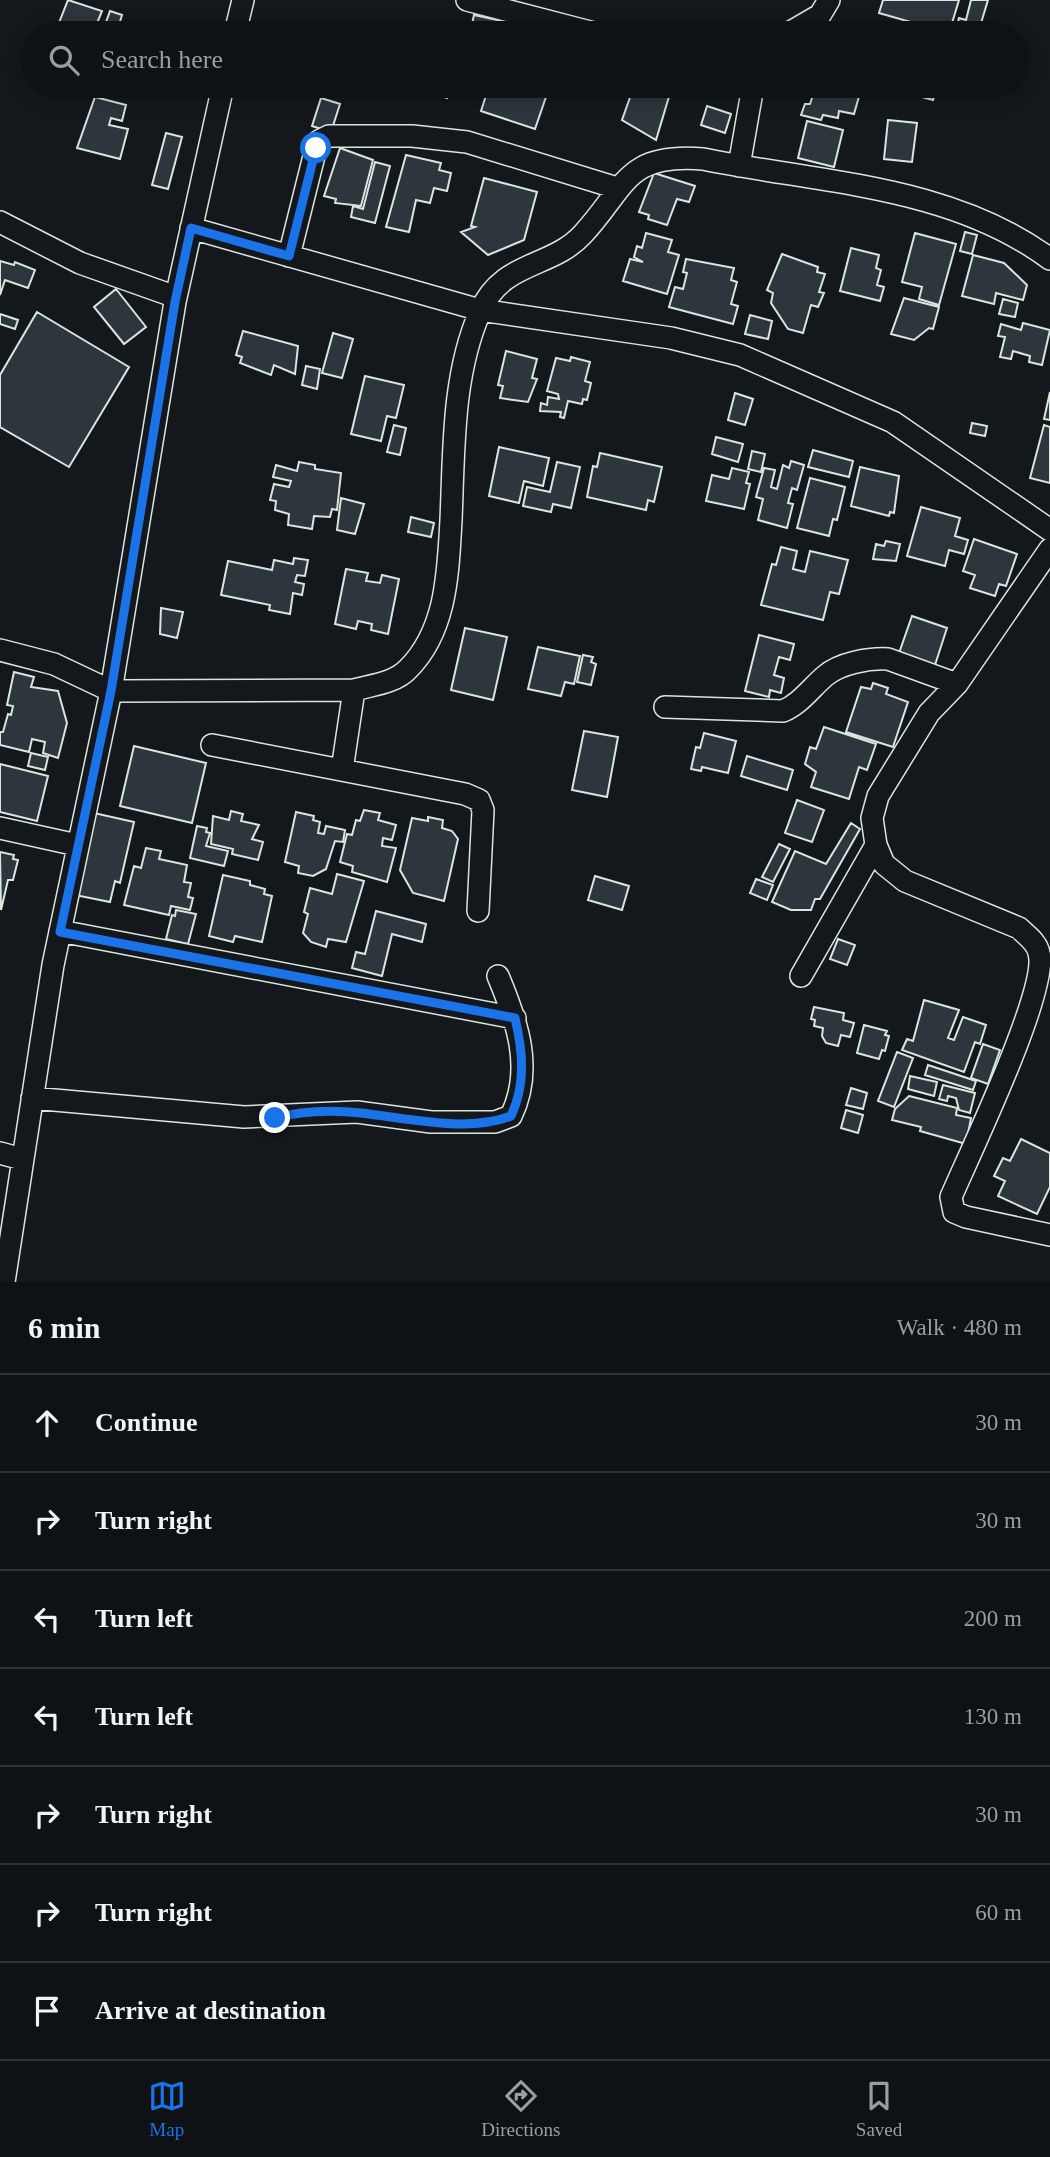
<!DOCTYPE html>
<meta charset="utf-8">
<style>
:root{--surface:#0f1215;--page:#1d2022;--text:#f1f3f6;--muted:#9b9ea0;--line:#2f3234;--accent:#1a73e8}
body{margin:0;font-family:Georgia,serif;background:var(--page);color:var(--text)}
.stop{position:absolute;width:21px;height:21px;margin:-16px;border:5px solid #1a73e8;border-radius:50%;background:#fff}
.stop.end{background:#1a73e8;border-color:#fff;box-shadow:0 2px 7px #0008}
.list{margin:0;padding:0;list-style:none}
h2{display:flex;justify-content:space-between;align-items:center;height:91px;margin:0;padding:0 28px;font-size:30px}
h2 small{font-size:23px;font-weight:400;color:var(--muted)}
.list li{display:grid;grid-template-columns:46px 1fr auto;gap:21px;align-items:center;box-sizing:border-box;height:98px;padding:0 28px;border-top:2px solid var(--line)}
.list b{display:block;font-size:26px;white-space:nowrap}
.list em{font-size:23px;font-style:normal;color:var(--muted)}
.icon{flex:none;width:38px;height:38px;fill:none;stroke:currentColor;stroke-width:2;stroke-linecap:round;stroke-linejoin:round}
.map{position:relative;flex:none;width:1050px;height:1282px;overflow:hidden}
.search{position:absolute;background:var(--surface);box-shadow:0 4px 18px #0003;left:21px;right:21px;top:21px;height:77px;display:flex;align-items:center;gap:18px;box-sizing:border-box;padding:0 24px;border-radius:38px;color:var(--muted);font-size:26px}
.sheet{height:777px;background:var(--surface)}
nav{display:flex;justify-content:space-around;align-items:center;box-sizing:border-box;height:98px;border-top:2px solid var(--line);background:var(--surface);font-size:19px;color:var(--muted)}
nav a{display:grid;justify-items:center;gap:4px}
nav .on{color:var(--accent)}
.map>svg:first-child{display:block}
</style>
<div class="map">
<svg width="1050" height="1282" viewBox="0 0 1050 1282">
<rect width="100%" height="100%" fill="#14181c"/>
<path fill="#2c363c" stroke="#d8e6dc" stroke-width="2" d="M68,0L102,11L95,28L106,33H55Z
M883,0H959L949,33L879,13Z
M971,0H988L978,33H955L959,18L966,20Z
M110,11L122,15L119,25L106,22Z
M474,15L502,21L499,33H470Z
M423,24L446,29L445,33H420Z
M408,86H449L447,98Z
M489,86H534L532,93L546,97L535,129L481,111Z
M634,86L671,90L656,140L622,120Z
M764,86H802L799,96L763,88Z
M816,86H862L854,114L839,111L838,118L823,115L821,120L801,115L805,104H810Z
M913,86H937L933,100L911,94Z
M95,97L126,105L122,121L111,118L109,125L128,129L120,159L77,148Z
M321,98L340,104L331,132L312,126Z
M707,106L731,114L725,133L701,125Z
M888,120L917,123L912,162L884,159Z
M807,121L843,130L834,167L798,158Z
M166,133L182,137L168,189L152,185Z
M340,148L373,160L361,206L335,203L336,199L324,196Z
M406,155L441,163L439,170L451,173L447,191L434,188L430,203L416,200L409,232L386,227Z
M375,162L390,166L375,223L351,217L353,206L363,209Z
M654,173L695,186L689,202L677,199L667,225L648,219L649,215L639,212Z
M484,178L537,192L524,240L488,255L461,232L475,227L471,226Z
M965,232L977,235L972,254L960,251Z
M646,233L672,240L668,252L679,255L667,294L623,281L630,259L643,262L634,257L637,246L642,248Z
M915,233L956,244L939,305L919,299L922,287L902,282Z
M851,248L879,255L876,268L881,270L877,285L884,287L880,301L840,291Z
M782,254L818,267L817,272L825,274L819,292L824,293L818,307L811,305L803,333L788,329L771,303L773,293L767,290Z
M973,255L1004,263L1027,285L1023,300L996,293L994,304L962,296Z
M686,259L734,268L731,280L737,282L731,304L738,306L733,324L669,307L675,287L683,289L687,273L683,272Z
M0,261L14,265L15,262L35,270L28,288L5,280L0,295Z
M116,289L146,327L124,344L94,307Z
M904,298L939,307L933,329L929,328L914,340L891,334Z
M1003,299L1018,303L1015,317L999,314Z
M37,312L129,367L69,467L0,427V375Z
M0,314L18,320L15,329L0,324Z
M750,315L772,321L768,339L745,334Z
M1023,323L1050,330L1042,365L1029,362L1030,356L1013,351L1011,359L1000,357L1005,337L998,336L1001,324L1021,330Z
M243,331L298,346L295,374L274,365L271,375L240,363L242,357L236,355Z
M333,333L353,339L342,378L322,373Z
M506,351L537,359L532,378L537,379L528,402L500,398L503,386L498,385Z
M571,357L590,362L585,381L591,383L587,400L583,399L582,404L568,401L564,418L560,417L561,412L540,411L541,403L547,405L548,397L559,399L558,394L547,391L556,358L570,361Z
M306,366L320,369L317,389L302,385Z
M365,376L404,385L396,418L387,416L381,441L351,434Z
M1050,392V420L1044,419Z
M735,393L753,399L745,425L728,420Z
M972,423L987,426L985,436L970,433Z
M394,425L406,428L400,455L387,452Z
M1044,425L1050,427V483L1030,478Z
M716,437L743,444L738,462L712,454Z
M499,447L549,458L543,486L524,481L519,503L489,496Z
M813,450L853,461L849,477L808,467Z
M752,451L765,454L761,472L748,469Z
M600,453L662,467L654,502L648,500L646,510L587,497L593,466L597,467Z
M791,461L804,465L797,490L792,488L788,503L793,504L787,528L758,520L763,499L756,497L764,468L775,470L771,487L777,489L783,465L789,468Z
M299,462L315,465V469L341,473L337,510L332,509L330,517L314,516L312,529L288,525L289,514L275,510L276,501L270,500L274,484L289,487L291,481L273,477L276,465L297,471Z
M557,462L580,467L571,508L553,504L551,512L523,506L527,487L550,492Z
M860,467L899,476L894,513L890,512L889,516L851,506Z
M732,468L749,472L746,483L750,484L744,509L706,501L712,475L729,479Z
M810,478L845,487L837,520L833,519L829,536L797,528Z
M341,498L364,504L355,534L337,530Z
M921,507L960,518L955,536L968,540L964,554L949,550L945,566L907,556Z
M411,517L434,523L431,537L408,532Z
M974,539L1017,554L1006,586L999,584L995,596L970,588L975,575L963,571Z
M886,541L900,544L896,561L873,559L876,544L884,546Z
M781,547L797,551L793,569L805,572L810,551L848,560L839,594L830,592L823,620L761,605L772,564L776,565Z
M294,558L308,560L305,576L297,575L295,582L304,584L302,595L293,593L290,614L269,610L270,605L221,595L228,561L272,570L274,560L293,564Z
M346,569L368,573L366,581L380,583L382,575L399,579L388,634L371,630L372,624L358,621L356,629L335,624Z
M161,608L183,612L177,638L160,634Z
M912,616L947,628L934,668L898,656Z
M465,628L507,637L493,700L451,690Z
M759,635L794,644L790,660L779,657L774,675L784,678L781,693L770,690L769,697L745,691Z
M538,647L580,656L574,684L565,682L561,696L528,689Z
M583,655L593,657L591,662L596,664L591,685L577,682Z
M14,672L34,677L31,687L58,691L67,723L58,758L43,753L45,742L32,739L29,752L0,745V732H3L8,714L11,715L13,706L7,705Z
M873,683L888,688L886,694L908,702L893,747L846,732L861,687L871,689Z
M824,727L876,744L867,770L859,767L849,799L811,787L816,772L805,764L810,747L816,749Z
M584,731L618,737L607,797L572,790Z
M704,733L736,741L728,773L702,767L701,771L691,769L696,747L700,748Z
M134,746L206,763L192,823L120,806Z
M31,753L48,757L45,770L28,766Z
M747,756L793,770L787,790L741,776Z
M0,764L48,776L37,821L0,812Z
M797,800L824,810L812,842L785,833Z
M364,810L380,813L378,820L396,825L392,840L383,838L382,846L396,848L387,882L352,872L353,866L340,862L347,834L352,835L356,820L360,821Z
M231,811L243,814L241,821L259,825L252,839L263,842L258,860L232,854L233,849L211,844L213,816L229,820Z
M296,812L314,816L313,820L320,822L318,833L324,834L326,826L345,830L343,842L335,841L326,869L313,876L298,873L299,866L285,862Z
M94,813L134,822L120,883L115,881L110,902L75,895Z
M428,817L443,820L442,828L452,831L458,839L444,901L413,893L400,870L412,818L428,821Z
M851,823L860,829L820,899H815L811,910H791L772,902L795,851L826,864Z
M197,826L207,828L206,832L210,833L206,846L228,851L224,866L190,858Z
M779,844L790,849L773,882L762,877Z
M146,848L161,851L159,859L187,865L184,882L191,883L188,897L193,898L190,910L171,906L169,915L124,905L134,866L141,868Z
M0,852L14,855L13,859L18,860L13,880H8L1,910Z
M337,874L364,881L346,942L328,939L326,947L311,942L303,933L308,914L304,912L310,888L332,894Z
M223,875L250,881V885L265,889L264,894L272,896L262,942L235,936L233,942L209,936Z
M595,876L629,886L622,910L588,900Z
M756,879L773,885L767,900L750,893Z
M176,910L196,914L188,944L166,939L172,915L175,916Z
M376,911L426,924L422,942L392,934L382,976L352,968L356,952L365,954Z
M838,939L855,945L847,965L830,959Z
M924,1000L959,1010L948,1038L954,1040L963,1017L986,1025L980,1044L975,1042L964,1072L902,1050L907,1039L913,1041Z
M814,1007L844,1013L843,1020L854,1023L850,1037L841,1035L838,1046L826,1043L822,1036L823,1028L814,1026L815,1020L811,1019Z
M864,1025L887,1031L885,1035L889,1036L885,1051L882,1050L879,1059L857,1053Z
M983,1044L1000,1050L988,1084L971,1078Z
M897,1052L913,1058L894,1107L878,1101Z
M928,1065L976,1081L973,1090L925,1075Z
M910,1076L937,1082L934,1096L908,1089Z
M943,1085L975,1093L970,1113L959,1110L956,1098L948,1096L947,1101L939,1099Z
M851,1088L867,1093L863,1109L846,1105Z
M909,1096L957,1108L956,1115L971,1118L966,1144L920,1131L921,1127L892,1120L895,1109Z
M846,1110L863,1115L858,1133L841,1128Z
M1021,1139L1050,1153V1187L1037,1214L998,1196L1005,1181L994,1176L1003,1158L1010,1161Z"/>
<g fill="none" stroke-linecap="round" stroke-linejoin="round">
<defs>
<path id="street" d="M467,0L594,33
M235,33L243,0
M789,33L820,15L829,0
M739,166L753,86
M0,222L80,263L176,297
M191,228L480,310L671,338L740,355L893,422L1050,530
M289,256L316,148L319,141L329,136H412L467,142L617,188
M1050,549L957,684L929,713L878,796L872,818L876,845L884,864L905,881L1019,928C1026,935 1037,942 1039,953C1049,989 969,1155 951,1197L954,1212L966,1217L1050,1235
M0,650L54,664L111,691L354,690C372,685 395,683 408,669C447,630 448,572 451,520C454,452 452,375 480,312C502,260 551,269 583,234C627,186 625,153 703,159C820,183 950,185 1050,259
M665,707L783,711C800,704 811,688 825,676C840,663 869,658 888,659L957,684
M212,745L465,794L479,800L483,810L478,911
M342,770L354,690
M0,828L77,845
M60,931L515,1018
M801,976L876,845
M32,1098L244,1117L357,1112L431,1122H495L511,1116C534,1069 517,1021 498,976
M0,1153L22,1159
M4,1282L53,965L111,691L175,302L223,86"/>
</defs>
<use href="#street" stroke="#d8e6dc" stroke-width="24"/>
<use href="#street" stroke="#14181c" stroke-width="21"/>
</g>
<g fill="none" stroke-linecap="round" stroke-linejoin="round">
<path stroke="#1a73e8" stroke-width="9" d="M275,1118C301,1111 333,1110 361,1113C405,1118 469,1133 511,1116C526,1084 523,1052 515,1018L60,932L111,691L175,302L191,228L289,256L316,148"/>
</g>
</svg>
<div class="stop" style="left:316px;top:148px"></div>
<div class="stop end" style="left:275px;top:1118px"></div>
<div class="search"><svg class="icon" aria-label="search" viewBox="0 0 24 24"><circle cx="10" cy="10" r="6"/><path d="M15 15l6 6"/></svg>Search here</div>
</div>
<section class="sheet">
<h2>6 min<small>Walk · 480 m</small></h2>
<ul class="list">
<li><svg class="icon" aria-label="ahead" viewBox="0 0 24 24"><path d="M12 20V5M6 11l6-6 6 6"/></svg><div><b>Continue</b></div><em>30 m</em></li>
<li><svg class="icon" aria-label="right" viewBox="0 0 24 24"><path d="M7 20v-9h11M14 6l5 5-5 5"/></svg><div><b>Turn right</b></div><em>30 m</em></li>
<li><svg class="icon" aria-label="left" viewBox="0 0 24 24"><path d="M17 20v-9H6M10 6l-5 5 5 5"/></svg><div><b>Turn left</b></div><em>200 m</em></li>
<li><svg class="icon" aria-label="left" viewBox="0 0 24 24"><path d="M17 20v-9H6M10 6l-5 5 5 5"/></svg><div><b>Turn left</b></div><em>130 m</em></li>
<li><svg class="icon" aria-label="right" viewBox="0 0 24 24"><path d="M7 20v-9h11M14 6l5 5-5 5"/></svg><div><b>Turn right</b></div><em>30 m</em></li>
<li><svg class="icon" aria-label="right" viewBox="0 0 24 24"><path d="M7 20v-9h11M14 6l5 5-5 5"/></svg><div><b>Turn right</b></div><em>60 m</em></li>
<li><svg class="icon" aria-label="arrive" viewBox="0 0 24 24"><path d="M6 21V4h12l-3 4 3 4H6"/></svg><div><b>Arrive at destination</b></div></li>
</ul>
</section>
<nav>
<a class="on"><svg class="icon" aria-label="map" viewBox="0 0 24 24"><path d="M3 6l6-2 6 2 6-2v14l-6 2-6-2-6 2zM9 4v14M15 6v14"/></svg>Map</a>
<a><svg class="icon" aria-label="directions" viewBox="0 0 24 24"><path d="M12 3l9 9-9 9-9-9zM9 14v-3h6M13 9l2 2-2 2"/></svg>Directions</a>
<a><svg class="icon" aria-label="saved" viewBox="0 0 24 24"><path d="M7 4h10v16l-5-4-5 4z"/></svg>Saved</a>
</nav>
